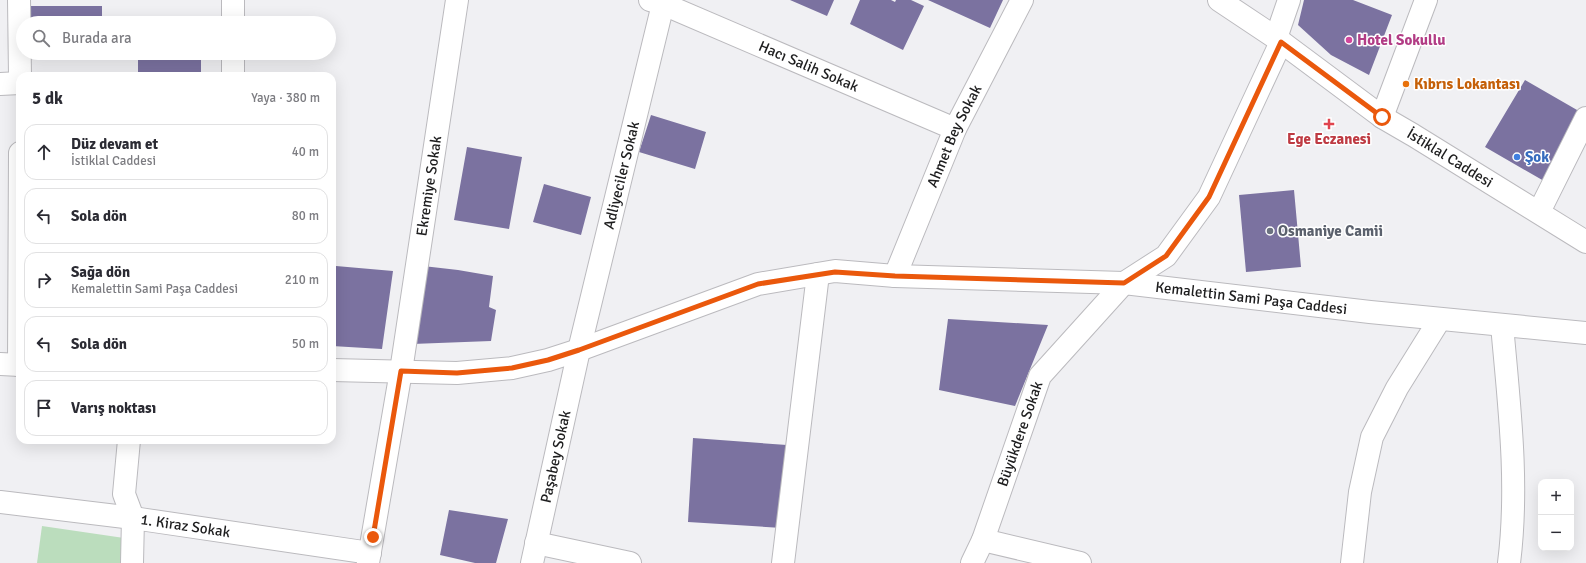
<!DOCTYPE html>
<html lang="tr">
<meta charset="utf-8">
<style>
:root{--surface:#fff;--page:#f2f2f3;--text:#2b2b33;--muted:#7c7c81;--line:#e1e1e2}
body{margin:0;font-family:Signika,sans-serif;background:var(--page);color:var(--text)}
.controls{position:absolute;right:12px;bottom:12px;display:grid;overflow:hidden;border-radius:8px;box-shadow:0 4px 16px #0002}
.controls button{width:36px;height:36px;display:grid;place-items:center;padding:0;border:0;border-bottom:1px solid var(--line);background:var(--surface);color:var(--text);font:20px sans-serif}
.stop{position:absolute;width:12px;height:12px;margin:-9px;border:3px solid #ea580c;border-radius:50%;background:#fff}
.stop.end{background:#ea580c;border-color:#fff;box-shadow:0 1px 4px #0008}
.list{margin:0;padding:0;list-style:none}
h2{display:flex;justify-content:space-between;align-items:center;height:52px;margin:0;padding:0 16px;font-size:17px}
h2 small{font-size:13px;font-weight:400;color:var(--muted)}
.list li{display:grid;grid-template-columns:26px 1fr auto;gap:12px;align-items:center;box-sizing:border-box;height:56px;margin:0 8px 8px;padding:0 8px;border:1px solid var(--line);border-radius:12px}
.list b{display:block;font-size:15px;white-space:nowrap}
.list p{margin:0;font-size:13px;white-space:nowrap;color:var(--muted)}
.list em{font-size:13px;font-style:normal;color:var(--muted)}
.icon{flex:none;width:22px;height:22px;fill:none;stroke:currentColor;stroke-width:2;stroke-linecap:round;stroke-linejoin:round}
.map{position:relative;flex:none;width:1586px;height:563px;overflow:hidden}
.search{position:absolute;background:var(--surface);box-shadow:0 4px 16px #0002;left:16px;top:16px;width:320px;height:44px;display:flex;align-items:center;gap:10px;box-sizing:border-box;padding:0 14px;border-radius:22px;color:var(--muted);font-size:15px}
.panel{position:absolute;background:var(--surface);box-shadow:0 4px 16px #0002;left:16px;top:72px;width:320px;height:372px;border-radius:12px}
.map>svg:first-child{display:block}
</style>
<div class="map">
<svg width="1586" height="563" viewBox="0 0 1586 563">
<rect width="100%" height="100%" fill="#f0f0f3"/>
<path fill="#bbddbd" d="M42,526L124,538L122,563H37Z"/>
<path fill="#7b72a0" d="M790,0H834L827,16Z
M860,0H891L895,2L896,0H911L924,6L903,50L850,24Z
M928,0H1003L990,28Z
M1304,0H1353L1392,15L1369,75L1331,55L1298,25Z
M30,6H102V23H30Z
M138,57H201V76H138Z
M1525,80L1584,114L1544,181L1485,147Z
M651,115L706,132L695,169L639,152Z
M467,147L522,157L509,229L454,220Z
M544,184L591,197L581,235L533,222Z
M1294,190L1301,267L1246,272L1239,195Z
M336,266L393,271L382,349L332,346V306Z
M423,266L458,270L493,276L489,307L496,310L491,341L412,344Z
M948,319L1048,325L1015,406L939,390Z
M693,438L787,445L782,528L688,522Z
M449,510L508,519L496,563H475L440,555Z"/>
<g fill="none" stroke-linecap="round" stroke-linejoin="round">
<defs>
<g id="street">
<path d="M19,0L20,76"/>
<path id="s1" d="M650,0L663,4L955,129"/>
<path d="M233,23V0"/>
<path d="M233,76V53"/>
<path d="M0,84L20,83"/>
<path d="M1382,117L1426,0"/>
<path d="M1539,212L1586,118"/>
<path id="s2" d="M895,276L955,129L1022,0"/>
<path d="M1502,325C1509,404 1519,484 1509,563"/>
<path d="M0,364L20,365"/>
<path d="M19,365L20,153"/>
<path id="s3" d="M332,370L457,373L512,368L548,360L579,350L758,284L835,271L895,276L1124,283L1370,312L1586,333"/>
<path d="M129,440L124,494L133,518L132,563"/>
<path id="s4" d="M0,502L133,518L370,553"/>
<path d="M983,540L1080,563"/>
<path d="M536,543L630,563"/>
<path id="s5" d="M368,563L401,371L457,0"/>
<path id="s6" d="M532,563L579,350L664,0"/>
<path d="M783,563L818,274"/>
<path d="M1352,563L1360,492L1372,437L1397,388L1440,319"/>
</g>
<g id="secondary">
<path id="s7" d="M1219,0L1276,38L1382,117L1413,135L1586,242"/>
<path d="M1276,38L1289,0"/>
<path id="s8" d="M972,563L983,540L1040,376L1124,283L1166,256L1209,197L1281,42"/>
</g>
</defs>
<use href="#street" stroke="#bbbabe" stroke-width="24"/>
<use href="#secondary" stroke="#bbbabe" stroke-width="24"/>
<use href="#street" stroke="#fff" stroke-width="22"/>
<use href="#secondary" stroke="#fff" stroke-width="22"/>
</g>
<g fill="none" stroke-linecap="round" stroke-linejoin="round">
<path stroke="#ea580c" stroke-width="5" d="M373,537L401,371L457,373L512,368L548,360L579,350L758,284L835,272L895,276L1124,283L1166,256L1209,197L1281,42L1382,117"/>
</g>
<circle fill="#d1479c" stroke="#fff" stroke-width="1.5" cx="1349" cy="40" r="4"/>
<circle fill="#e8710a" stroke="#fff" stroke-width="1.5" cx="1406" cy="84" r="4"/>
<path fill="#e0444e" stroke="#fff" stroke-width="1.5" d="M1327 118h4v4h4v4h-4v4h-4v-4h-4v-4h4z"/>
<circle fill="#3f7fe0" stroke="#fff" stroke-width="1.5" cx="1517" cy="157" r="4"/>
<circle fill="#6b7280" stroke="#fff" stroke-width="1.5" cx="1270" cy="231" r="4"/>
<g text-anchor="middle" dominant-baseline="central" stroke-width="3" stroke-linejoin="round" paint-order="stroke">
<g font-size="15" font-weight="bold" fill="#b23c85" stroke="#fff" text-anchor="start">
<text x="1357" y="40">Hotel Sokullu</text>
</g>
<g font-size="15" fill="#1d1d1e" stroke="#fff">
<text stroke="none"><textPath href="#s1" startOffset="172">Hacı Salih Sokak</textPath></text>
<text stroke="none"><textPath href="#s2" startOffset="152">Ahmet Bey Sokak</textPath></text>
<text stroke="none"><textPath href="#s7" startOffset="280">İstiklal Caddesi</textPath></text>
<text stroke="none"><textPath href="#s6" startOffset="398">Adliyeciler Sokak</textPath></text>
<text stroke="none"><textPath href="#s5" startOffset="382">Ekremiye Sokak</textPath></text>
<text stroke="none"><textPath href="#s3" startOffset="936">Kemalettin Sami Paşa Caddesi</textPath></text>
<text stroke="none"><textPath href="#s8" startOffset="138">Büyükdere Sokak</textPath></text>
<text stroke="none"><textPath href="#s6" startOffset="109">Paşabey Sokak</textPath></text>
<text stroke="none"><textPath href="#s4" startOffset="187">1. Kiraz Sokak</textPath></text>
</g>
<g font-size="15" font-weight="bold" fill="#c56008" stroke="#fff" text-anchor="start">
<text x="1414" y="84">Kıbrıs Lokantası</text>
</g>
<g font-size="15" font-weight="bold" fill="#be3a42" stroke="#fff">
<text x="1329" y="139">Ege Eczanesi</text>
</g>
<g font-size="15" font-weight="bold" fill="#366cbe" stroke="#fff" text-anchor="start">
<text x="1525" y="157">Şok</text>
</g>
<g font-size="15" font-weight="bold" fill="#5b616d" stroke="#fff" text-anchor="start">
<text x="1278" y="231">Osmaniye Camii</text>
</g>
</g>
</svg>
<div class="controls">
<button>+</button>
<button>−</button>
</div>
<div class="stop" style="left:1382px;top:117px"></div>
<div class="stop end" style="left:373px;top:537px"></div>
<div class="search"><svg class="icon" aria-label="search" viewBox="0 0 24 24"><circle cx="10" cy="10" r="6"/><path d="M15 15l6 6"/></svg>Burada ara</div>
<section class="panel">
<h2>5 dk<small>Yaya · 380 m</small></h2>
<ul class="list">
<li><svg class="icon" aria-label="ahead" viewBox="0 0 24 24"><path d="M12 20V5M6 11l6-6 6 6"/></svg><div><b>Düz devam et</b><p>İstiklal Caddesi</p></div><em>40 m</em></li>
<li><svg class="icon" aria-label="left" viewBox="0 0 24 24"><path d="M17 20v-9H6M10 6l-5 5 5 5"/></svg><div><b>Sola dön</b></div><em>80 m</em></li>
<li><svg class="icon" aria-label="right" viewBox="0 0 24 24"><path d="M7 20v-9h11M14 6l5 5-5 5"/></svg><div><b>Sağa dön</b><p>Kemalettin Sami Paşa Caddesi</p></div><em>210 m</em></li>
<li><svg class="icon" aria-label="left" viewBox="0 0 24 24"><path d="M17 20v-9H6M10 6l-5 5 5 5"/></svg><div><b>Sola dön</b></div><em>50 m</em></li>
<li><svg class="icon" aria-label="arrive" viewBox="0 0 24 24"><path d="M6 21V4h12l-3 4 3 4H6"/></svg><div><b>Varış noktası</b></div></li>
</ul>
</section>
</div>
